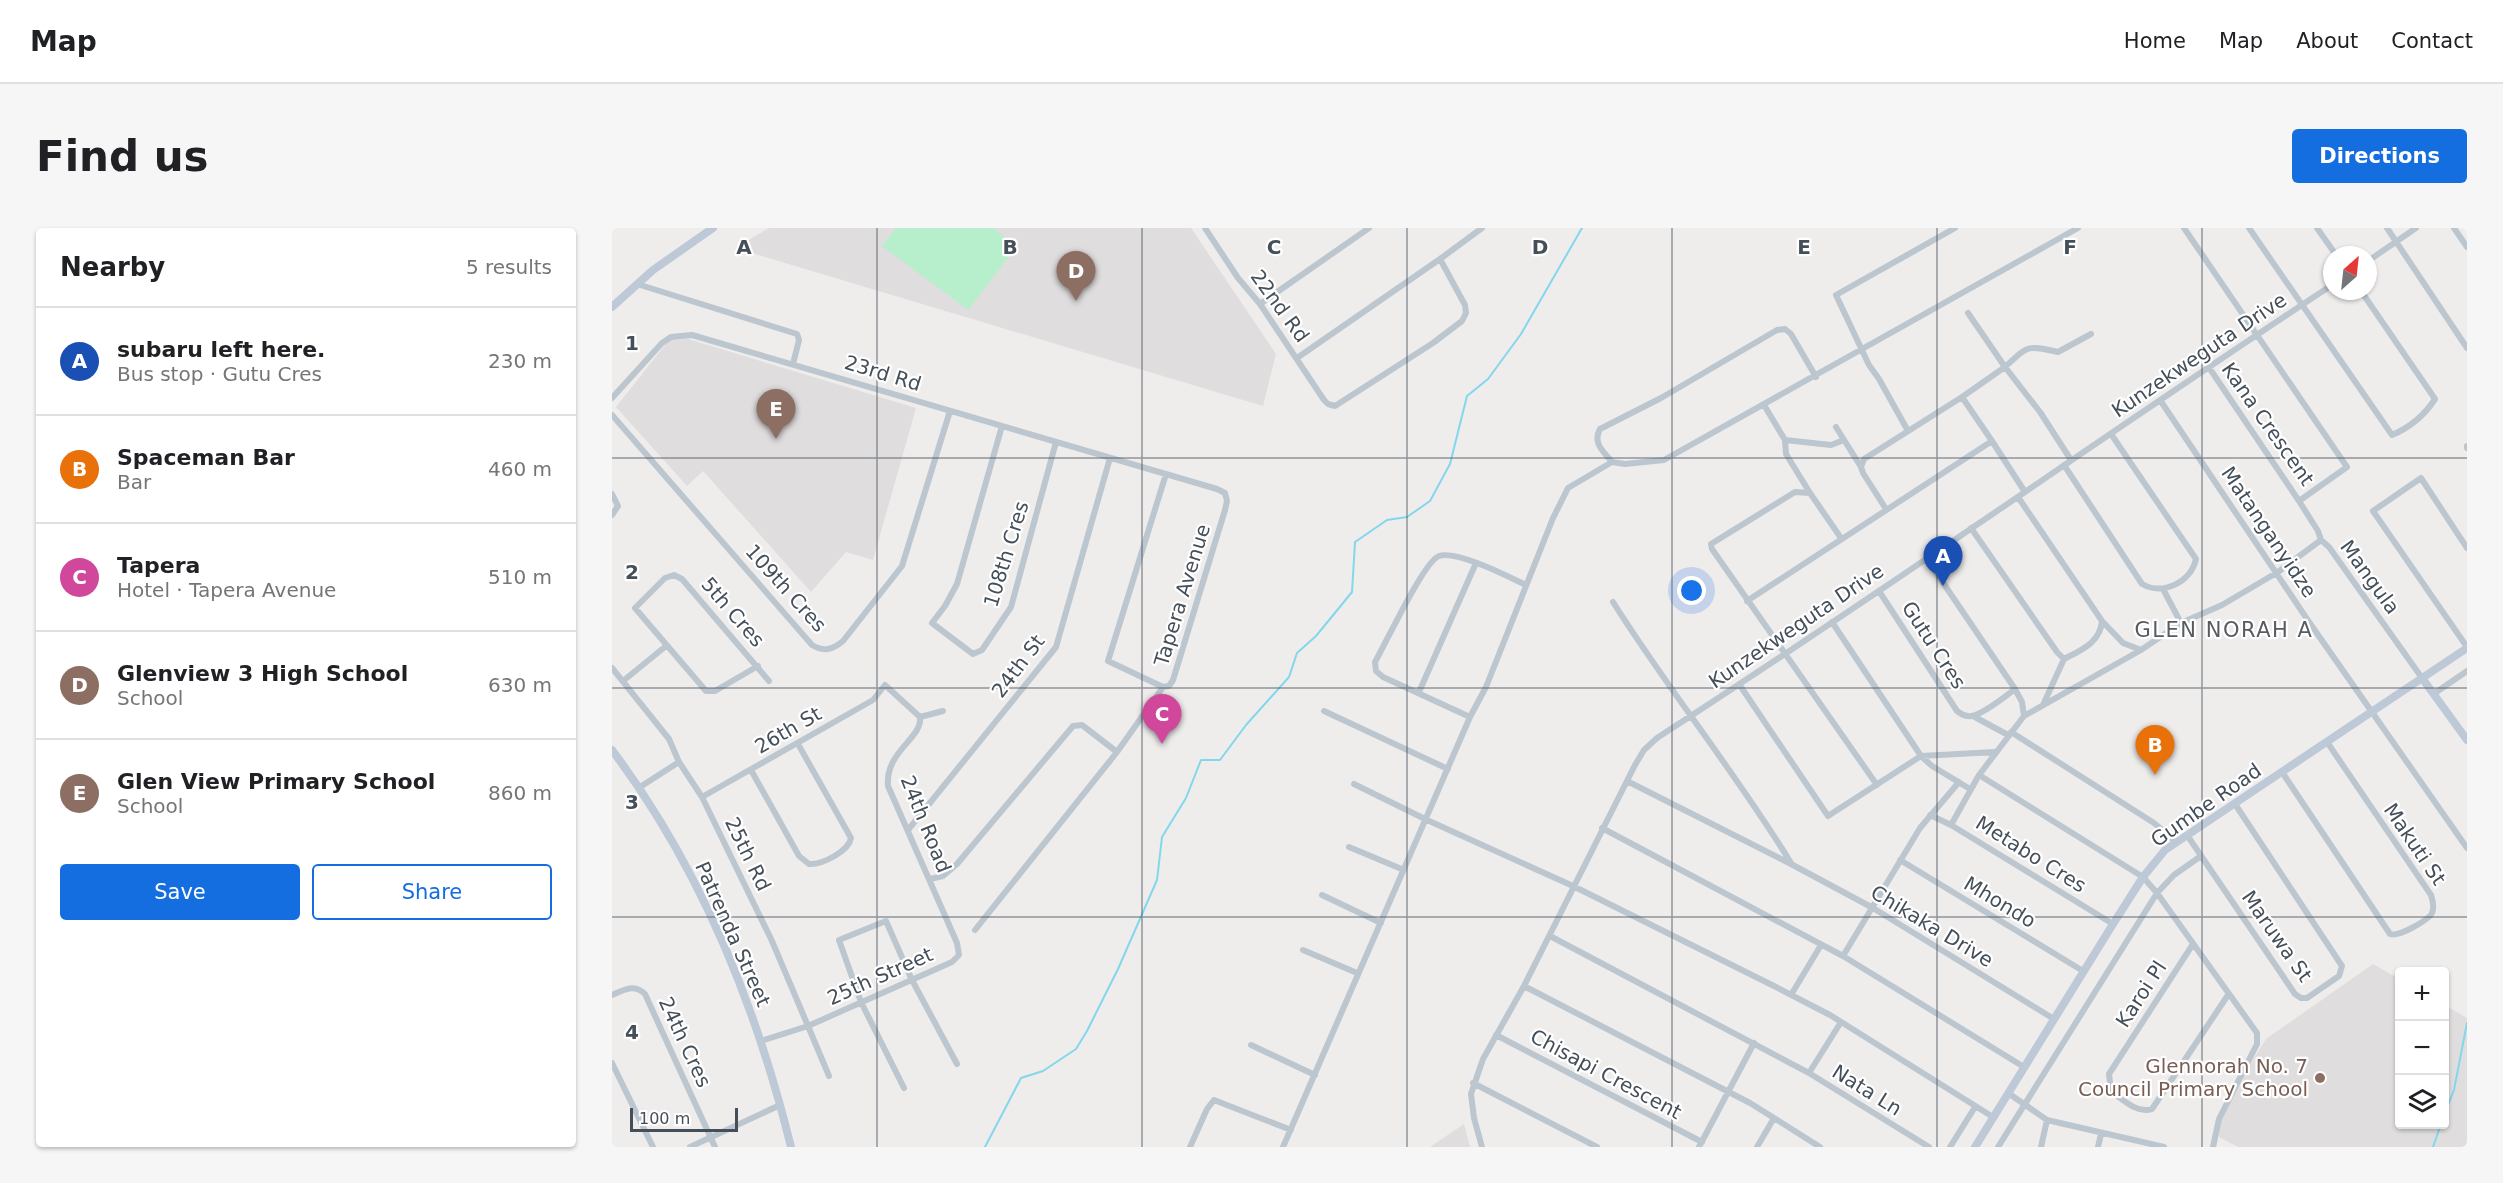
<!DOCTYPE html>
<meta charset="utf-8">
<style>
:root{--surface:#fff;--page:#f6f6f6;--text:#202124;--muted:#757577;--line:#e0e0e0;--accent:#146ee0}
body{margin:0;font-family:"DejaVu Sans",sans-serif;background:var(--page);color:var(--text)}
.controls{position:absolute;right:18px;bottom:18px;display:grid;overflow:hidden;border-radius:6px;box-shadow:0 2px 4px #0004}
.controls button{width:54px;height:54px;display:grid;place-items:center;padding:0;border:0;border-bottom:2px solid var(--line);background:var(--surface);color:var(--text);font:30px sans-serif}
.compass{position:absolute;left:1711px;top:18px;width:54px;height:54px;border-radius:50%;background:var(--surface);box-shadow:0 2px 4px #0004;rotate:27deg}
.scale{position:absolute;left:18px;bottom:15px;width:108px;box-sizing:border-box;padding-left:6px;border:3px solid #444f59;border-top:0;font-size:16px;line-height:21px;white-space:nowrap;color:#444f59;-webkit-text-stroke:4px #fff;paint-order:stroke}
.you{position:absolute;left:1080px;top:363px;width:21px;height:21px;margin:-15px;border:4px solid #fff;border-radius:50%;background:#1a73e8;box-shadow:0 0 0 9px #1a73e833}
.badge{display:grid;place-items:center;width:39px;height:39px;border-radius:50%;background:var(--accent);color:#fff;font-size:20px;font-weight:700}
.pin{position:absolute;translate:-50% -50px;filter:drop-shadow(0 2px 3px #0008)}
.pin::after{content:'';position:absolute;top:32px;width:21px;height:18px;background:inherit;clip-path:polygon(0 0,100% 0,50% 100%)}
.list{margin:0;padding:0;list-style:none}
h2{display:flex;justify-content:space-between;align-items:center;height:78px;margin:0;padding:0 24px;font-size:26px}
h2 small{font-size:20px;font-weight:400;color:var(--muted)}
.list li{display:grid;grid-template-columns:39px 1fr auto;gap:18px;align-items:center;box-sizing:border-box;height:108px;padding:0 24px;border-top:2px solid var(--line)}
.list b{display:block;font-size:22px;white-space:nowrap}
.list p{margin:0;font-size:20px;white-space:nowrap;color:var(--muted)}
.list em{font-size:20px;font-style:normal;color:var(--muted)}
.actions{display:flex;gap:12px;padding:18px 24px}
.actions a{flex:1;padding:14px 0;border:2px solid var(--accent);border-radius:6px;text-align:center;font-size:21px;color:var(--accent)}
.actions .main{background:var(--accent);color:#fff}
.icon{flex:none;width:33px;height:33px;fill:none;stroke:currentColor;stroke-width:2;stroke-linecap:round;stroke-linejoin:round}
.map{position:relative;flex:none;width:1855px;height:919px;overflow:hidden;border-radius:6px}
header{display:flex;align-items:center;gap:36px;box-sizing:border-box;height:84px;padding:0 30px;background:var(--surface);border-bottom:2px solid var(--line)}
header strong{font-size:28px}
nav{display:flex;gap:33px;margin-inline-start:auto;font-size:21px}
.intro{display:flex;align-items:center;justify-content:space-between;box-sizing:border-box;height:144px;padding:0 36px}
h1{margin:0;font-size:42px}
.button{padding:15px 27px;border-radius:6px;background:var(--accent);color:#fff;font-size:21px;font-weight:700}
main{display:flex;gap:36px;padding:0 36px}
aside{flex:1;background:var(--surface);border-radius:6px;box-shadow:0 2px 4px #0004}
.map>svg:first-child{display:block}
</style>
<header>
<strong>Map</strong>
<nav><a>Home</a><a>Map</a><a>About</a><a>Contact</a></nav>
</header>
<div class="intro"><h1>Find us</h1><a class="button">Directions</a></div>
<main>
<aside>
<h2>Nearby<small>5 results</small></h2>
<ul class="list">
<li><span class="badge" style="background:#1a4fb4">A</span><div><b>subaru left here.</b><p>Bus stop · Gutu Cres</p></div><em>230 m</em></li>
<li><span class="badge" style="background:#e8710a">B</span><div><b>Spaceman Bar</b><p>Bar</p></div><em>460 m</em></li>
<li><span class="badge" style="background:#d1479c">C</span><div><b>Tapera</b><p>Hotel · Tapera Avenue</p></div><em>510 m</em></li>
<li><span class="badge" style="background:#8d6e63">D</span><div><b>Glenview 3 High School</b><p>School</p></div><em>630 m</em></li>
<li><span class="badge" style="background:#8d6e63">E</span><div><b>Glen View Primary School</b><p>School</p></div><em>860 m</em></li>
</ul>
<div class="actions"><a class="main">Save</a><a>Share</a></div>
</aside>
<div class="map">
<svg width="1855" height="919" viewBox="0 0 1855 919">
<rect width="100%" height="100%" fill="#efecec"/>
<path fill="#e0ddde" d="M157,0H579L664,126L651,178L123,20Z
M76,111L304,180L261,332L234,324L199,364L91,243L75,258L4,179L57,112Z
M1761,736L1787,751L1788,896H1832L1833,777L1855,790V919H1626L1607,909L1605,888L1654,811Z
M852,896L858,919H818Z"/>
<path fill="#b7efcd" d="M284,0H381L405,18L356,82L270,18Z"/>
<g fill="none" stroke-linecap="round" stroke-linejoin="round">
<path stroke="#83d7ed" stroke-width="2" d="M1832,887L1842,862L1855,795
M373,919L409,850L431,843L464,821L475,803L506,741L545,652L550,609L574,570L589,532H608L634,497L677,449L685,425L704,408L740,364L743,314L775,292L795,289L818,273L838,236L855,168L876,151L909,106L970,0
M1821,919L1829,896"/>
<path stroke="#bcc6cf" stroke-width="6" d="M593,0L626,50L648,76L712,172L716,176L723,178L821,115L850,93L854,85L853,77L828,31
M1572,0L1735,239L1687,273L1596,138
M1637,0L1780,207C1799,199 1812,188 1823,171L1749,63
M1705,0L1724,27
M1775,0L1855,120
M1842,0L1855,19
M1756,33L1804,0
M25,56L185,106L187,112L181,136
M648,76L757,0
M1356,85L1393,139C1417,117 1414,117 1446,124L1479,106
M685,130L828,31L870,0
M1350,169L1380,213
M0,170L50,115L59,109L80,107L605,261L613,265L615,273L613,282L561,452L557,458L551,459L496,433L554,246
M1548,172L1697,394L1855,620
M1152,177L1173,212L1174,226L1198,265
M0,187L200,417C212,424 220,422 231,413L290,338L338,183
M390,198L345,356L333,378L320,395L361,426L370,422L399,379L444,214
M1224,199L1249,239
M1296,203L1267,151L1257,137L1224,67L1343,0
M1173,212L1219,217L1232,212
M1855,218V220
M1000,234C992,224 980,215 988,201L1049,170L1165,102L1173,101L1179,106L1204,149
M1452,237L1530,356C1551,368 1579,354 1584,331L1499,206
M0,266L6,278L0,287
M1687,273L1706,303L1709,312
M1274,281L1251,245L1249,239L1252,231L1350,169L1393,139L1428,184L1459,232
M1359,300L1445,424L1452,431C1469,422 1488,415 1490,393L1406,269
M1229,310L1198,265L1183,264L1099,316L1100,321L1265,557
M1855,320L1809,250L1761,283L1855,419
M1551,361L1569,395
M1267,363L1345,483C1349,486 1353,489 1359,488C1370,487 1394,468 1403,461L1315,331
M1135,373L1380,213L1413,264
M1001,374C1057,463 1124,545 1179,635
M1490,393L1511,415L1529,422
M1220,394L1309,528L1320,538L1358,561
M146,438L103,463H94L23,380L53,350L62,347L70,351L157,453
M0,440L57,511L67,534L90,569L160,713L196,798L149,813
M11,453L54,418
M1127,456L1216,588L1309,528
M1403,461L1410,474L1412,488
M807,464L864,335
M1823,465L1855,443
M1431,477L1452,431
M712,483L836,541
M1361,488L1396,507
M308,489L331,483
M858,489L771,449L764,443L763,434C773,417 812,333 827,328C845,322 897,349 914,357
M1399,504L1542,595L1564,614
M1309,528L1383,524
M139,542L187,628L197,636C210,637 237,623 239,610L186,516
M1670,544L1778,706C1787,709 1812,694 1819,687C1823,681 1821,673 1819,667L1715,514
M1367,547L1531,649L1545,665L1645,805V816L1607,891L1601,919
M1015,553L1179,636L1261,680L1442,791
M742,556L815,592L961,658L1162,758L1218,787L1381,889
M28,559L67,534
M90,569L254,476L261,472L273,457L308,489
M1318,587L1339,597L1501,696
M1339,597L1367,547L1412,488L1529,422L1569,395L1610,377L1666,344L1709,312L1717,319L1810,450
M990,600L1231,728L1412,839
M296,602L444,419L498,230
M1575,607L1683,766L1689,770H1695L1727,748L1730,738L1623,576
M737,619L792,642
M1288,632L1471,743
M318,651L331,648L345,636L461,498L470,497L505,524
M710,667L769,695
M363,702L505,524L551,459
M938,708L1197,845L1317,919
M1581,716L1497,846L1499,863C1511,872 1525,886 1540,881L1616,767
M691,722L745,745
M1231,728L1308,600L1347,554
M912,758L1138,875L1162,890
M0,767C12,762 22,755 33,766L103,919
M1179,767L1209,717
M884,807L1090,914
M639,817L703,847
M0,835L41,919
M1197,845L1229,794
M217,848L196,798L340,734L347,727L345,715L276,558C273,523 311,510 308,489
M861,855L985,919
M292,860L249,774L227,712L274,693L300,752L345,836
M1396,865L1435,892L1552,919
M78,919L168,877
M578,919L595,881L602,872L679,902
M671,919L858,489L874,459L941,290L956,260L1000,234L1013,236L1052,232L1466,0
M870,919L862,890L859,866L871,831L912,758L1023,537L1032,522L1045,510C1273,363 1494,206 1720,57
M1087,919L1142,815
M1145,919L1162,890L1208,919
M1338,919L1363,879
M1386,919L1545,665L1562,647L1589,628
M1429,919L1435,892
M1486,919L1489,906"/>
<path stroke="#bdc9d6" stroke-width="8" d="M0,79L41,42L101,0
M1810,450L1855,512
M0,522C88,639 144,777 179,919
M1363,919L1501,696L1531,649L1553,622L1855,420"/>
</g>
<path fill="none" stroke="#444f59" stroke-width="1.5" stroke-opacity="0.55" d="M265,0V919M530,0V919M795,0V919M1060,0V919M1325,0V919M1590,0V919M0,230H1855M0,460H1855M0,689H1855"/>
<circle fill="#8d6e63" stroke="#fff" stroke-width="2" cx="1708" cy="850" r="6"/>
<g text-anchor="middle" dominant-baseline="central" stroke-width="4.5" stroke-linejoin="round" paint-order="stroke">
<g font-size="20" fill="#444f59" stroke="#fff">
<text transform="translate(668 78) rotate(54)">22nd Rd</text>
<text transform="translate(1587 127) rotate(-34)">Kunzekweguta Drive</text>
<text transform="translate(271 145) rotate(17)">23rd Rd</text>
<text transform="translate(1656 196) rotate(55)">Kana Crescent</text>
<text transform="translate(1657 304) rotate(56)">Matanganyidze</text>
<text transform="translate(394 326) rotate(-73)">108th Cres</text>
<text transform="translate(1758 349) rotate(54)">Mangula</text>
<text transform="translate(174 360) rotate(48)">109th Cres</text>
<text transform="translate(570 367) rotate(-73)">Tapera Avenue</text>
<text transform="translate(121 384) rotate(49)">5th Cres</text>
<text transform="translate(1184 398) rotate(-34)">Kunzekweguta Drive</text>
<text transform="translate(1322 417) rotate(57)">Gutu Cres</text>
<text transform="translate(406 438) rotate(-53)">24th St</text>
<text transform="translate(176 502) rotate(-30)">26th St</text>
<text transform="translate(1594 577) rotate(-35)">Gumbe Road</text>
<text transform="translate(314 596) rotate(68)">24th Road</text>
<text transform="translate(1803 616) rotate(56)">Makuti St</text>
<text transform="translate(136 626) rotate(64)">25th Rd</text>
<text transform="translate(1419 626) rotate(32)">Metabo Cres</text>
<text transform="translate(1388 674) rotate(31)">Mhondo</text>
<text transform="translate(1320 698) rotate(31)">Chikaka Drive</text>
<text transform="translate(121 706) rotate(66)">Patrenda Street</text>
<text transform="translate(1665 708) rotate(55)">Maruwa St</text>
<text transform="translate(268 748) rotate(-24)">25th Street</text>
<text transform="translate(1529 766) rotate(-57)">Karoi Pl</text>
<text transform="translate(73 814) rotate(65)">24th Cres</text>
<text transform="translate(994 846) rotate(28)">Chisapi Crescent</text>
<text transform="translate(1255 862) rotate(32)">Nata Ln</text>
</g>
<g font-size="20" fill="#785e54" stroke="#fff" text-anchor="end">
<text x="1696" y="838">Glennorah No. 7<tspan x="1696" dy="23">Council Primary School</tspan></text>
</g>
<g font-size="21" letter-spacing="1.5" fill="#585c61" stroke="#fff">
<text x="1612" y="402">GLEN NORAH A</text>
</g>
</g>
<g font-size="20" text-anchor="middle" font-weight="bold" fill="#444f59" stroke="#fff" stroke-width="4.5" stroke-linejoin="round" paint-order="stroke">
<text x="132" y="26">A</text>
<text x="398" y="26">B</text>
<text x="662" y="26">C</text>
<text x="928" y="26">D</text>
<text x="1192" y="26">E</text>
<text x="1458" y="26">F</text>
<text x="20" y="122">1</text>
<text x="20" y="351">2</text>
<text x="20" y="581">3</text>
<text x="20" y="811">4</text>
</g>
</svg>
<div class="controls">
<button>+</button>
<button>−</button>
<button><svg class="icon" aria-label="layers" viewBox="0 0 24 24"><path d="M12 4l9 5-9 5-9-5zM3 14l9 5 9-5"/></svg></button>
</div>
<svg class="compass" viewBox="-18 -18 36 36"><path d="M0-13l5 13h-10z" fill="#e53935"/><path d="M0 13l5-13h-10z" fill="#757577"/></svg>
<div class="scale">100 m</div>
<div class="you"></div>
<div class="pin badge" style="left:1331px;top:358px;background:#1a4fb4">A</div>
<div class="pin badge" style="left:1543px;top:547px;background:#e8710a">B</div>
<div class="pin badge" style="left:550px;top:516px;background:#d1479c">C</div>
<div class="pin badge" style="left:464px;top:73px;background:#8d6e63">D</div>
<div class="pin badge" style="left:164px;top:211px;background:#8d6e63">E</div>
</div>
</main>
